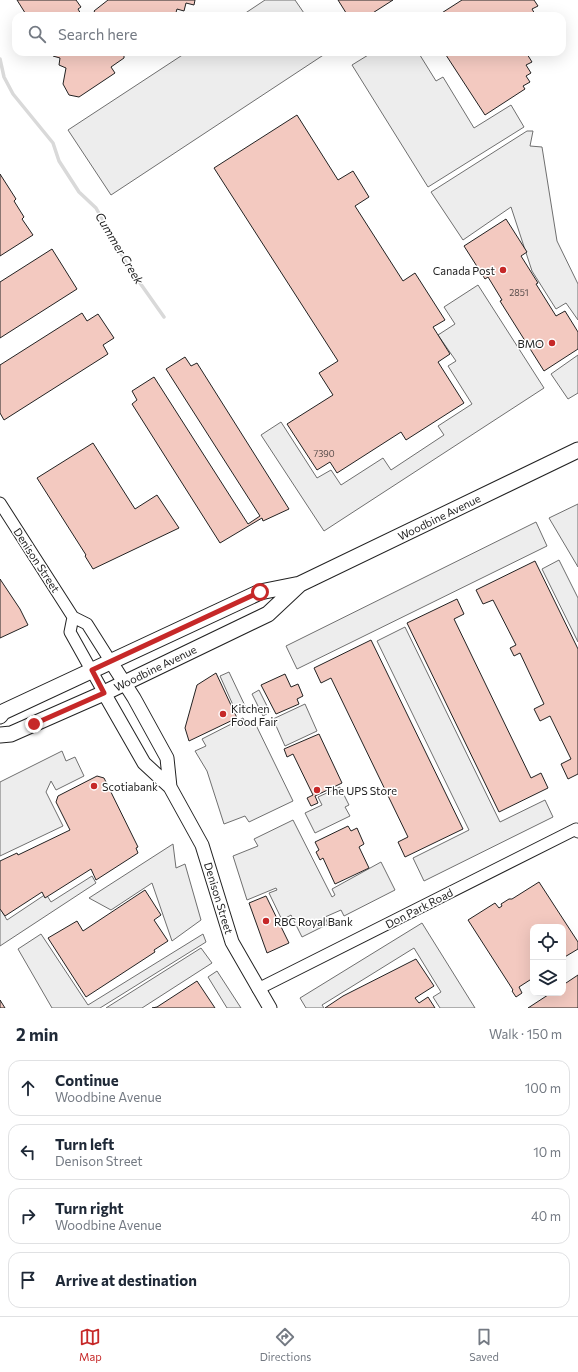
<!DOCTYPE html>
<meta charset="utf-8">
<style>
:root{--surface:#fff;--page:#f6f6f7;--text:#1f2937;--muted:#747a83;--line:#e0e1e3;--accent:#c62828}
body{margin:0;font-family:Commissioner,sans-serif;background:var(--page);color:var(--text)}
.controls{position:absolute;right:12px;bottom:12px;display:grid;overflow:hidden;border-radius:8px;box-shadow:0 4px 16px #0002}
.controls button{width:36px;height:36px;display:grid;place-items:center;padding:0;border:0;border-bottom:1px solid var(--line);background:var(--surface);color:var(--text);font:20px sans-serif}
.stop{position:absolute;width:12px;height:12px;margin:-9px;border:3px solid #c62828;border-radius:50%;background:#fff}
.stop.end{background:#c62828;border-color:#fff;box-shadow:0 1px 4px #0008}
.list{margin:0;padding:0;list-style:none}
h2{display:flex;justify-content:space-between;align-items:center;height:52px;margin:0;padding:0 16px;font-size:17px}
h2 small{font-size:13px;font-weight:400;color:var(--muted)}
.list li{display:grid;grid-template-columns:26px 1fr auto;gap:12px;align-items:center;box-sizing:border-box;height:56px;margin:0 8px 8px;padding:0 8px;border:1px solid var(--line);border-radius:12px}
.list b{display:block;font-size:15px;white-space:nowrap}
.list p{margin:0;font-size:13px;white-space:nowrap;color:var(--muted)}
.list em{font-size:13px;font-style:normal;color:var(--muted)}
.icon{flex:none;width:22px;height:22px;fill:none;stroke:currentColor;stroke-width:2;stroke-linecap:round;stroke-linejoin:round}
.map{position:relative;flex:none;width:578px;height:1008px;overflow:hidden}
.search{position:absolute;background:var(--surface);box-shadow:0 4px 16px #0002;left:12px;right:12px;top:12px;height:44px;display:flex;align-items:center;gap:10px;box-sizing:border-box;padding:0 14px;border-radius:12px;color:var(--muted);font-size:15px}
.sheet{height:308px;background:var(--surface)}
nav{display:flex;justify-content:space-around;align-items:center;box-sizing:border-box;height:56px;border-top:1px solid var(--line);background:var(--surface);font-size:11px;color:var(--muted)}
nav a{display:grid;justify-items:center;gap:2px}
nav .on{color:var(--accent)}
.map>svg:first-child{display:block}
</style>
<div class="map">
<svg width="578" height="1008" viewBox="0 0 578 1008">
<rect width="100%" height="100%" fill="#fff"/>
<path fill="#ededed" stroke="#6f6f6f" d="M265,0H295L306,16H241Z
M187,52H328L111,195L68,130Z
M373,52H418L436,81L443,77L474,128L511,105L524,127L428,187L352,65Z
M527,131H533L530,146L542,147L557,241L578,284V320L566,303L556,309L532,271L511,207L463,240L431,192Z
M478,285L544,388L324,531L261,435L281,422L317,478L331,470L341,485L383,458L391,470L444,435L438,426L472,404L448,366L456,361L438,335L455,324L444,307Z
M578,355V393L568,399L551,374Z
M578,504V567L549,518Z
M536,522L547,546L297,669L286,646Z
M559,560L578,598V642L542,569Z
M405,627L500,822L545,800L553,817L424,881L413,858L469,830L377,641Z
M229,672L247,710L237,714L220,676Z
M259,690L270,712L263,716L252,694Z
M305,704L317,731L285,746L273,719Z
M243,718L247,725L254,721L293,801L249,822L245,816L224,824L207,771L195,751L206,746L202,739Z
M62,751L66,761L75,757L84,776L56,790L51,781L46,792L63,826L0,856V782Z
M340,787L349,805L345,807L350,816L315,833L305,813L322,805L318,797Z
M293,820L332,897L335,895L332,889L381,862L395,890L344,916L341,910L325,917L328,924L302,937L291,915L282,920L269,893L277,890L276,888L247,900L233,856L258,846L254,839Z
M173,844L176,868L185,864L201,920L172,941L152,883L111,910L89,898Z
M92,876L96,883L0,946V908L7,920L46,894L51,902Z
M422,923L475,1008H440L433,997L441,992L414,948L322,1005L324,1008H306L300,998Z
M41,934L88,1005L203,934L206,942L100,1008H52L18,949Z
M201,948L212,963L142,1008H106Z
M217,971L241,1008H227L208,977Z"/>
<g fill="none" stroke-linecap="round" stroke-linejoin="round">
<path stroke="#d9d9d9" stroke-width="3.5" d="M0,59L4,77L13,94L53,143L59,161L79,192L96,208L128,266L164,317"/>
</g>
<path fill="#f3c9c0" stroke="#222" d="M17,0H76L81,7L78,9L82,16H27Z
M108,0H195L194,5L186,3L184,11L177,9L175,16H97L94,11Z
M338,0H393L368,16H348Z
M462,0H534L538,6L532,9L536,16H437Z
M54,52H124V58L111,67L115,73L79,97L69,95L63,84L66,68L59,65L60,58L53,56Z
M444,52H531L527,54L532,62L526,65L531,73L526,76L530,82L523,86L525,89L485,115Z
M297,115L338,180L353,171L369,197L355,206L403,281L415,273L445,320L433,327L450,354L438,362L464,403L406,440L401,432L337,473L330,462L317,470L287,424L333,395L319,373L338,361L214,168Z
M0,174L16,199L14,201L24,217L22,219L33,235L0,256Z
M506,219L527,252L521,256L538,283L536,284L556,316L565,311L578,332V349L544,371L500,301L502,300L488,277L485,279L464,246Z
M52,249L77,289L0,338V282Z
M82,313L87,321L98,314L114,338L103,345L108,354L4,420L0,413V365Z
M185,357L191,366L197,363L289,509L263,521L262,518L220,543L132,404L137,400L132,391L154,377L248,524L260,516L166,369Z
M93,443L135,509L157,495L179,528L93,569L85,556L86,555L37,478Z
M535,561L578,649V774L568,779L561,764L571,759L550,716L540,721L534,709L544,704L520,653L514,656L510,648L516,645L493,600L483,604L476,590Z
M0,579L20,609L28,625L0,638Z
M457,599L464,614L454,619L531,778L541,773L548,788L499,812L407,623Z
M371,640L463,829L405,857L398,842L408,837L331,678L321,683L314,668Z
M216,673L237,718L189,741L185,728L197,685Z
M285,674L291,687L298,684L303,696L297,699L299,704L276,714L261,685Z
M319,734L342,783L315,796L318,803L311,806L307,798L313,795L293,754L287,757L284,749Z
M97,776L104,778L138,847L136,848L138,853L96,880L91,869L45,898L42,892L5,916L0,909V861L17,853L18,855L70,830L56,802L58,796Z
M348,826L351,831L357,828L364,844L359,847L369,868L335,884L323,858L320,860L316,852L319,850L315,842Z
M539,882L578,942V949L563,958V927H533V978L519,987L522,993L516,997L512,991L513,990L468,920L495,903L499,908L502,906L501,904L509,899H512Z
M145,890L161,915L154,920L168,941L154,950L155,952L86,997L48,938L77,921L83,931Z
M266,896L289,943L267,953L249,903Z
M416,959L434,986L415,998L419,1003L428,997L435,1008H325L343,996Z
M578,975V1008H528L551,993H563V985Z
M197,981L215,1008H152L157,1007Z
M0,1000L5,1008H0Z"/>
<g fill="none" stroke-linecap="round" stroke-linejoin="round">
<defs>
<path id="minor" d="M0,503L73,617L87,624L111,662
M73,617L70,632L104,693
M258,989L576,829L578,832"/>
<path id="tertiary" d="M111,662L134,698L167,758L170,787
M104,693L144,763L170,787L202,845L232,942L270,1008"/>
<path id="secondary" d="M0,716L3,712L260,592L300,584L578,450
M0,735L11,734L104,693L268,614L300,584"/>
</defs>
<use href="#minor" stroke="#222" stroke-width="13"/>
<use href="#tertiary" stroke="#222" stroke-width="15"/>
<use href="#secondary" stroke="#222" stroke-width="17"/>
<use href="#minor" stroke="#fff" stroke-width="11"/>
<use href="#tertiary" stroke="#fff" stroke-width="13"/>
<use href="#secondary" stroke="#fff" stroke-width="15"/>
</g>
<g fill="none" stroke-linecap="round" stroke-linejoin="round">
<path stroke="#c62828" stroke-width="5" d="M34,724L104,693L92,670L260,592"/>
</g>
<g fill="#c62828" stroke="#fff" stroke-width="1.5">
<circle cx="503" cy="270" r="4"/>
<circle cx="552" cy="343" r="4"/>
<circle cx="223" cy="714" r="4"/>
<circle cx="94" cy="786" r="4"/>
<circle cx="317" cy="790" r="4"/>
<circle cx="266" cy="921" r="4"/>
</g>
<g text-anchor="middle" dominant-baseline="central" stroke-width="3" stroke-linejoin="round" paint-order="stroke">
<g font-size="9" fill="#564c4a">
<text x="519" y="292">2851</text>
<text x="324" y="453">7390</text>
</g>
<g font-size="11" fill="#222" stroke="#fff" text-anchor="start">
<text x="495" y="270" text-anchor="end">Canada Post</text>
<text x="544" y="343" text-anchor="end">BMO</text>
<text x="231" y="708">Kitchen<tspan x="231" dy="13">Food Fair</tspan></text>
<text x="102" y="786">Scotiabank</text>
<text x="325" y="790">The UPS Store</text>
<text x="274" y="921">RBC Royal Bank</text>
</g>
<g font-size="11" fill="#222" stroke="#fff">
<text transform="translate(439 517) rotate(-26)">Woodbine Avenue</text>
<text transform="translate(37 560) rotate(57)">Denison Street</text>
<text transform="translate(155 668) rotate(-26)">Woodbine Avenue</text>
<text transform="translate(219 898) rotate(73)">Denison Street</text>
<text transform="translate(419 908) rotate(-27)">Don Park Road</text>
</g>
<g font-size="12" font-style="italic" fill="#222" stroke="#fff">
<text transform="translate(120 248) rotate(59)">Cummer Creek</text>
</g>
</g>
</svg>
<div class="controls">
<button><svg class="icon" aria-label="locate" viewBox="0 0 24 24"><circle cx="12" cy="12" r="6"/><path d="M12 2v4M12 18v4M2 12h4M18 12h4"/></svg></button>
<button><svg class="icon" aria-label="layers" viewBox="0 0 24 24"><path d="M12 4l9 5-9 5-9-5zM3 14l9 5 9-5"/></svg></button>
</div>
<div class="stop" style="left:260px;top:592px"></div>
<div class="stop end" style="left:34px;top:724px"></div>
<div class="search"><svg class="icon" aria-label="search" viewBox="0 0 24 24"><circle cx="10" cy="10" r="6"/><path d="M15 15l6 6"/></svg>Search here</div>
</div>
<section class="sheet">
<h2>2 min<small>Walk · 150 m</small></h2>
<ul class="list">
<li><svg class="icon" aria-label="ahead" viewBox="0 0 24 24"><path d="M12 20V5M6 11l6-6 6 6"/></svg><div><b>Continue</b><p>Woodbine Avenue</p></div><em>100 m</em></li>
<li><svg class="icon" aria-label="left" viewBox="0 0 24 24"><path d="M17 20v-9H6M10 6l-5 5 5 5"/></svg><div><b>Turn left</b><p>Denison Street</p></div><em>10 m</em></li>
<li><svg class="icon" aria-label="right" viewBox="0 0 24 24"><path d="M7 20v-9h11M14 6l5 5-5 5"/></svg><div><b>Turn right</b><p>Woodbine Avenue</p></div><em>40 m</em></li>
<li><svg class="icon" aria-label="arrive" viewBox="0 0 24 24"><path d="M6 21V4h12l-3 4 3 4H6"/></svg><div><b>Arrive at destination</b></div></li>
</ul>
</section>
<nav>
<a class="on"><svg class="icon" aria-label="map" viewBox="0 0 24 24"><path d="M3 6l6-2 6 2 6-2v14l-6 2-6-2-6 2zM9 4v14M15 6v14"/></svg>Map</a>
<a><svg class="icon" aria-label="directions" viewBox="0 0 24 24"><path d="M12 3l9 9-9 9-9-9zM9 14v-3h6M13 9l2 2-2 2"/></svg>Directions</a>
<a><svg class="icon" aria-label="saved" viewBox="0 0 24 24"><path d="M7 4h10v16l-5-4-5 4z"/></svg>Saved</a>
</nav>
